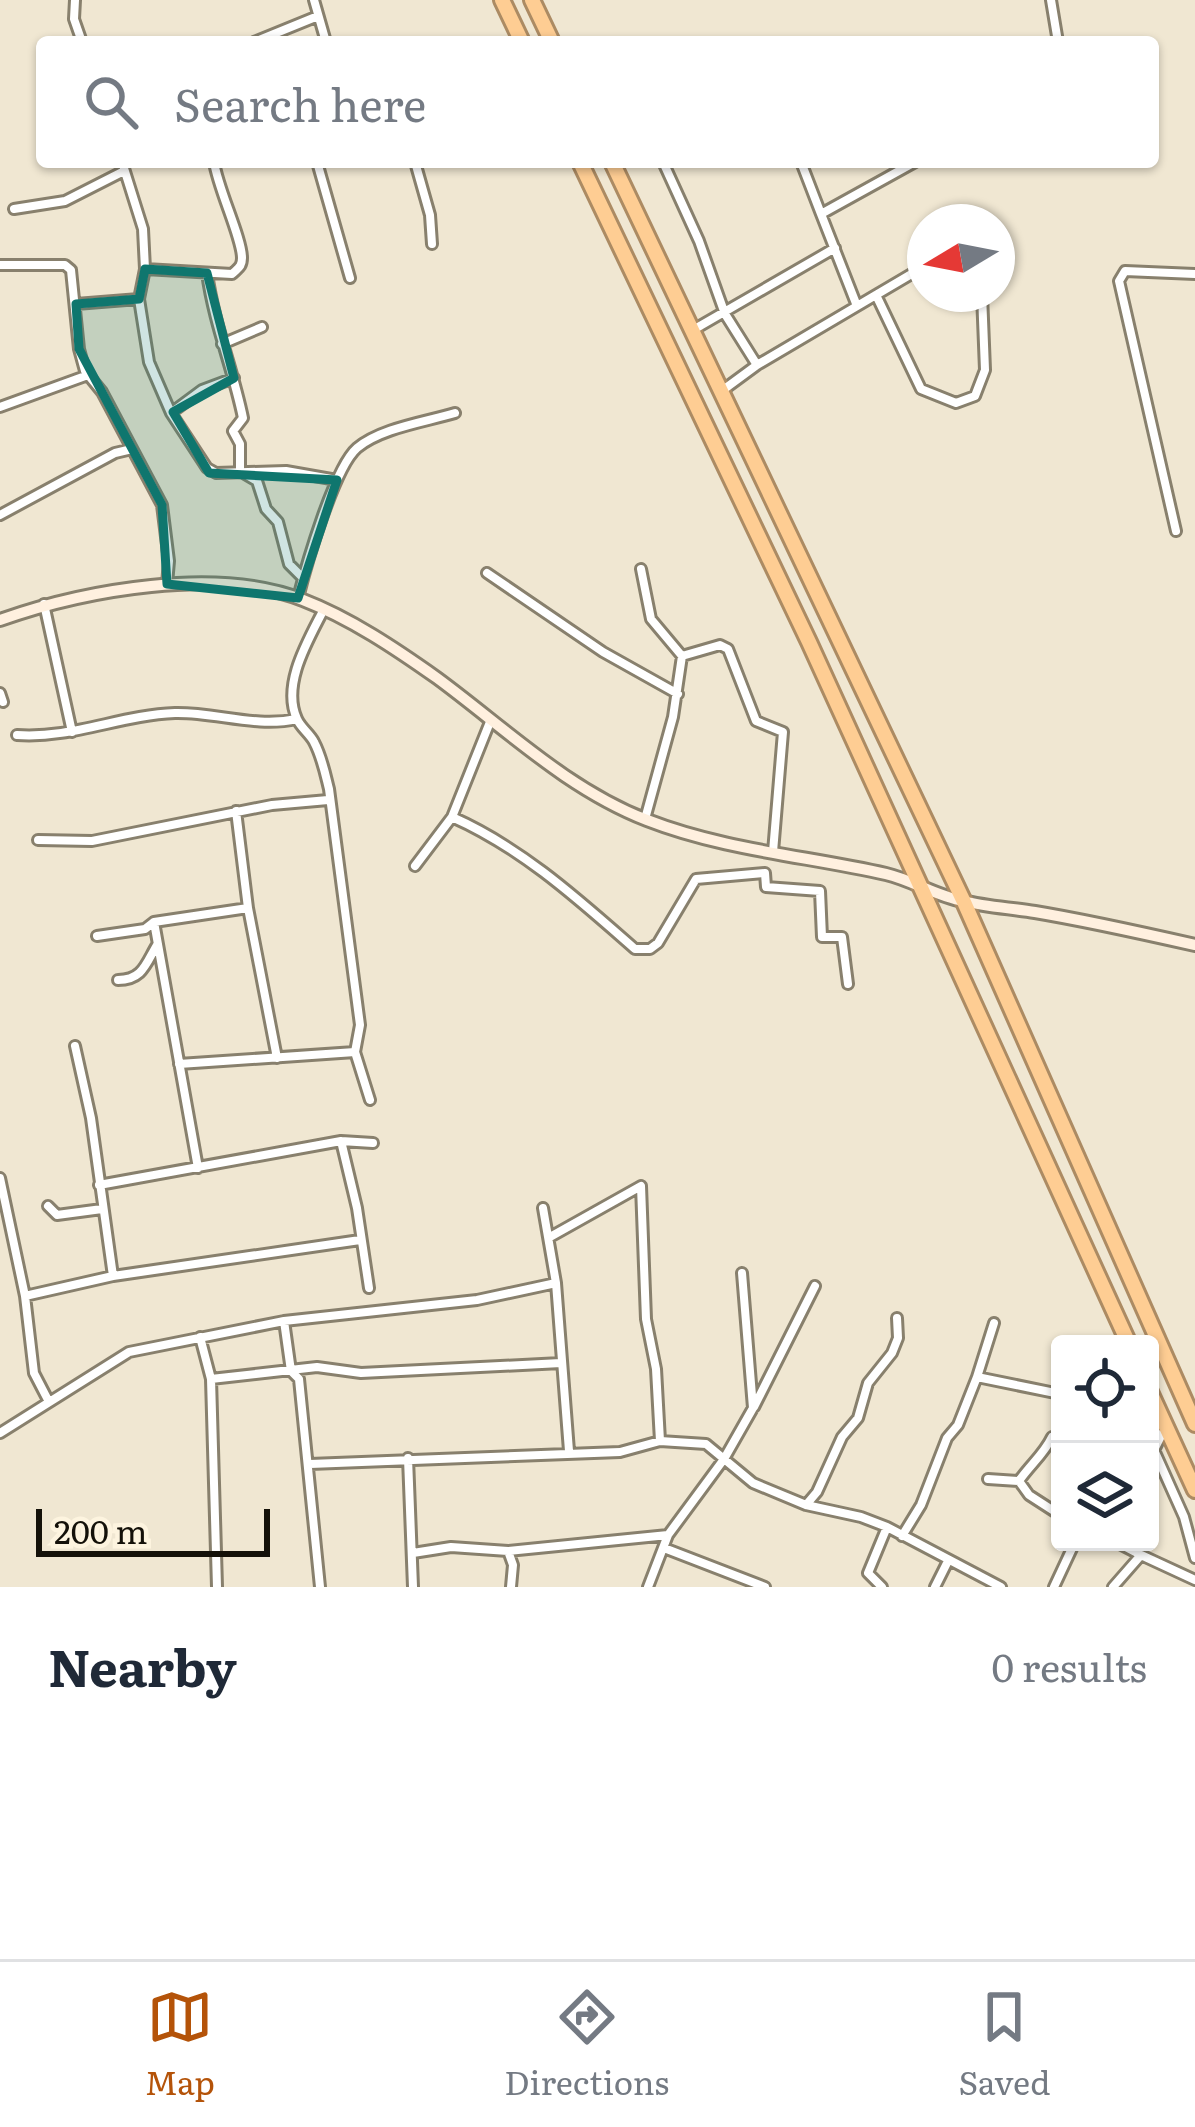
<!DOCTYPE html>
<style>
:root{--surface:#fff;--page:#f2f2f3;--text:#1f2937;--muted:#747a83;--line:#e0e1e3;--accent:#b45309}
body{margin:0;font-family:Literata,serif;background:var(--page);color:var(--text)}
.controls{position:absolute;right:36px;bottom:36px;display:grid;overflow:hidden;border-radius:12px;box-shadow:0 3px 9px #0004}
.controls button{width:108px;height:108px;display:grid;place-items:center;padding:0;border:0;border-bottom:3px solid var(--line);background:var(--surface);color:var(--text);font:60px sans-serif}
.compass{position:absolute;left:907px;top:204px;width:108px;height:108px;border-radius:50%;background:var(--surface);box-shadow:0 3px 9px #0004;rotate:260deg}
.scale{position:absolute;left:36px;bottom:30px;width:234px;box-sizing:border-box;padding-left:12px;border:6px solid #141109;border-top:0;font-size:33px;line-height:42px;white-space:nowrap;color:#141109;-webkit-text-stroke:9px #fdf4df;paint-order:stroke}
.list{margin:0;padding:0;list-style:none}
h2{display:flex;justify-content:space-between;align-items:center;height:156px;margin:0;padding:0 48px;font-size:51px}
h2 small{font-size:39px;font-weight:400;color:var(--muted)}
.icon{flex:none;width:66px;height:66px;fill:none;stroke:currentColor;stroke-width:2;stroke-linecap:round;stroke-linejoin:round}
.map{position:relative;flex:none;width:1195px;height:1587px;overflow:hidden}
.search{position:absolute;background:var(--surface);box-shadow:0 3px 9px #0004;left:36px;right:36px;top:36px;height:132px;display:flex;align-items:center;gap:30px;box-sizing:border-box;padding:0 42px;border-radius:12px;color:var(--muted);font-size:45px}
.sheet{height:372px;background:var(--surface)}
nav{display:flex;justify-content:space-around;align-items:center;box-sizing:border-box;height:168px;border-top:3px solid var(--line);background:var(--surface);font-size:33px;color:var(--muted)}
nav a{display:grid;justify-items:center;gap:6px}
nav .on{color:var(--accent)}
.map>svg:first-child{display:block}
</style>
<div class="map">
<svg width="1195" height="1587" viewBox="0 0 1195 1587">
<rect width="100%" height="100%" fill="#f0e7d2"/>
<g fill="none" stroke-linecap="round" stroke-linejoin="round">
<defs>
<path id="street" d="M75,0L74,19L82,42
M314,0L326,42
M1051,0L1058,42
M254,42L318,16
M122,162L143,229L145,269L139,299L149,362L171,413L207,468L216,473L286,471L337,480
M317,162L350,278
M415,162L430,215L432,244
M663,162L699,241L725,314L757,365L723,390
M801,162L821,214
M14,209L65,201L124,171
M0,265H65L71,270L79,349L85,371L102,392L162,505L169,561L167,584
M145,269L232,274C238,268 242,267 242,258C242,238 218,189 214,162
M207,273C214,324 233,369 243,418L233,431L240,444V471L257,481L266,509L278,522L289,564L303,578
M876,295L921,389L956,403L975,396L985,370L982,294
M76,304L139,299
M857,306L821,214L915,162
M693,330L835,248
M222,344L262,327
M757,365L925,266
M0,407L88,375
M171,413L202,390L234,378
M0,515L115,453L132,449
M1176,531L1119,281L1125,271L1195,274
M641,569L651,619L682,656L673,717L645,819
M487,573L603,652L678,694
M298,598C306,566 334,468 357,448C381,428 425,422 455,413
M44,604L72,732
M324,609C309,639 281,684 297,719C301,728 310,734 314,742C322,757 325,773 329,789L360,1025L355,1052L370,1100
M682,656L720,645L728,649L756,721L783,732L773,852
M0,693L3,702
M17,735C71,739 121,715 175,713C216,712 255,728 297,719
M236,811L248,908L277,1058
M452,817C522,848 578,899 635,949H650L658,943L696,879L765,873L766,887L820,891L822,937H842L848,984
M38,840L92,841L272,805L328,800
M415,866L452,817L490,722
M154,922L198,1168
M97,936L145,929L154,922L248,908
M118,980C143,980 146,963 157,945
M75,1046L91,1118L113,1276
M179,1064L355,1052
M341,1141L373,1143
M0,1178L25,1296L34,1373L48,1400
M99,1185L341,1141L357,1208L369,1288
M48,1206L57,1215L102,1209
M543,1208L556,1283L569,1451
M550,1237L641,1186L646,1319L656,1369L660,1441
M25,1296L113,1276L360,1240
M284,1321L291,1371L299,1379L320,1587
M200,1337L211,1379L217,1587
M977,1377L994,1323
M211,1379L317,1367L361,1373L561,1363
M754,1407L815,1286
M1169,1431L1163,1432L1154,1450L1184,1517L1195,1558
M0,1433L129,1352L284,1321L477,1300L556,1283
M408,1458L413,1587
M310,1464L620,1452L660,1441L706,1444L753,1483L806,1505L861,1517L887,1527L1001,1587
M988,1479L1019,1481L1029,1495L1060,1515
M1019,1481C1030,1465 1044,1454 1052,1437
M806,1505L817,1492L842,1437L858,1418L868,1383L892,1353L898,1338L897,1318
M902,1536L921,1505L947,1438L958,1425L977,1377L1060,1394
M664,1548L765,1587
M413,1553L451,1547L508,1551
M1141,1555L1195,1580
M511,1587L513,1565L508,1551L668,1535L724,1459L753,1408L742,1273
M648,1587L668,1535
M882,1587L868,1573L887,1527
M935,1587L948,1561
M1054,1587L1075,1542
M1113,1587L1141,1555L1116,1542"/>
<path id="secondary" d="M0,620C85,590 217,566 303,600C350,618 396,649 437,678C505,728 567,789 647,820C724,850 806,856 886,874C912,880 936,896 963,901C986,907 1011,908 1035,912C1089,921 1142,933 1195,945"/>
<path id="highway" d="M502,0L522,42
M532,0L552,42
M580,162L809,642L1129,1344
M612,162L964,902L1195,1424
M1150,1392L1195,1490"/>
</defs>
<use href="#street" stroke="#88806d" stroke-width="14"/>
<use href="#secondary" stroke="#88806d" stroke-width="16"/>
<use href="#highway" stroke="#ac8b63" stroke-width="20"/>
<use href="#street" stroke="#fff" stroke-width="8"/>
<use href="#secondary" stroke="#fff0df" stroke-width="10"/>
<use href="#highway" stroke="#fecd93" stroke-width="14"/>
</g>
<path fill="#0f766e" fill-opacity="0.2" stroke="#0f766e" stroke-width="9" stroke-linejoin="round" d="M145,269L207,273L234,378L173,412L209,473L337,480L298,598L167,584L162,505L79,349L76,304L139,299Z"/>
</svg>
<div class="controls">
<button><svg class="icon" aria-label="locate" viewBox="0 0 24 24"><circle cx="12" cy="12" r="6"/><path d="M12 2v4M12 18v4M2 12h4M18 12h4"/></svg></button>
<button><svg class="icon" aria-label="layers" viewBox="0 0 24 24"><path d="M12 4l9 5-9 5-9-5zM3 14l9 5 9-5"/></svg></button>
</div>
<svg class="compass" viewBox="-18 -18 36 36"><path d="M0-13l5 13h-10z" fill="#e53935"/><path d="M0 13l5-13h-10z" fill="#747a83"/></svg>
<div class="scale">200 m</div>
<div class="search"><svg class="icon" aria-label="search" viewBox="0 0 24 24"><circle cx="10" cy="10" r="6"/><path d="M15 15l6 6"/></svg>Search here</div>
</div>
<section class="sheet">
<h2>Nearby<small>0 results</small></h2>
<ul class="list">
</ul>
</section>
<nav>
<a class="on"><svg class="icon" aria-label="map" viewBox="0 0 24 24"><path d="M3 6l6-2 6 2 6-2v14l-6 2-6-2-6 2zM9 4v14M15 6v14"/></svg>Map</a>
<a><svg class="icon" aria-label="directions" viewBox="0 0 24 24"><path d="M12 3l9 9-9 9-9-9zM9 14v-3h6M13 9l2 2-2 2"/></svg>Directions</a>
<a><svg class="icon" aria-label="saved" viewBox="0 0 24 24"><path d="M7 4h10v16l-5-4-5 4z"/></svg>Saved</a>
</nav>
